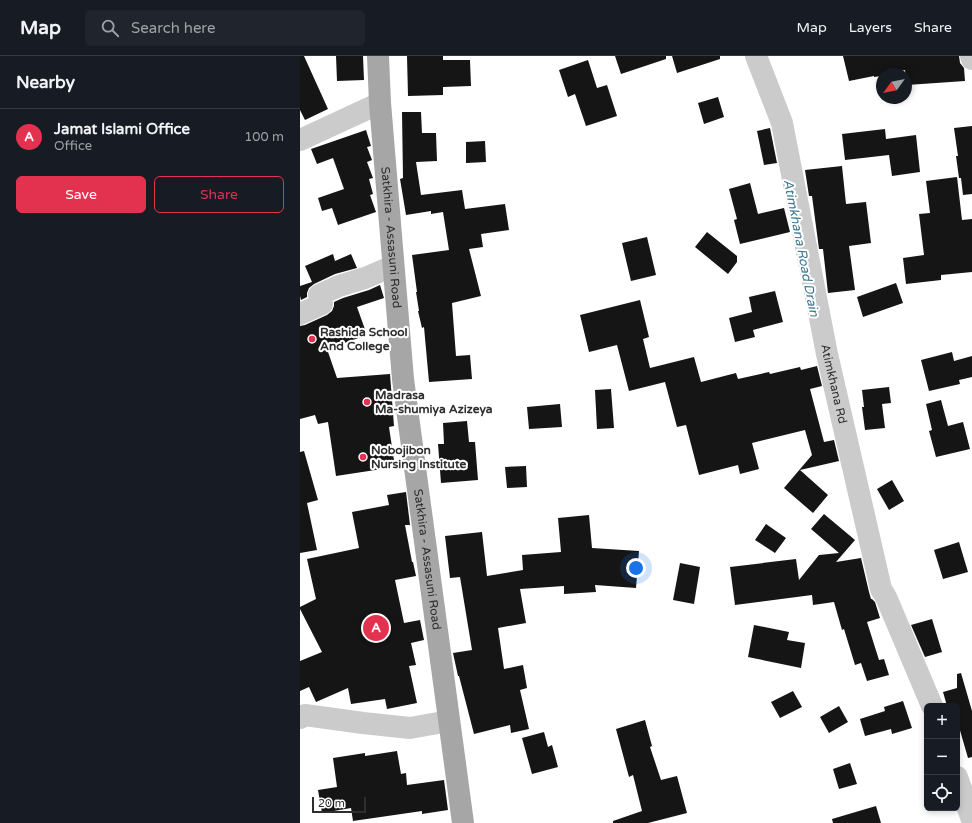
<!DOCTYPE html>
<meta charset="utf-8">
<style>
:root{--surface:#171b24;--page:#20242c;--text:#f1f3f6;--muted:#9ea1a6;--line:#363941;--accent:#e33150}
body{margin:0;font-family:"Varela Round",sans-serif;background:var(--page);color:var(--text)}
.controls{position:absolute;right:12px;bottom:12px;display:grid;overflow:hidden;border-radius:6px;box-shadow:0 2px 6px #0003}
.controls button{width:36px;height:36px;display:grid;place-items:center;padding:0;border:0;border-bottom:1px solid var(--line);background:var(--surface);color:var(--text);font:20px sans-serif}
.compass{position:absolute;left:576px;top:12px;width:36px;height:36px;border-radius:50%;background:var(--surface);box-shadow:0 2px 6px #0003;rotate:237deg}
.scale{position:absolute;left:12px;bottom:10px;width:54px;box-sizing:border-box;padding-left:4px;border:2px solid #2e2e2e;border-top:0;font-size:11px;line-height:14px;white-space:nowrap;color:#2e2e2e;-webkit-text-stroke:3px #fff;paint-order:stroke}
.you{position:absolute;left:336px;top:512px;width:14px;height:14px;margin:-10px;border:3px solid #fff;border-radius:50%;background:#1a73e8;box-shadow:0 0 0 6px #1a73e833}
.badge{display:grid;place-items:center;width:26px;height:26px;border-radius:50%;background:var(--accent);color:#fff;font-size:13px;font-weight:700}
.pin{position:absolute;translate:-50% -50%;border:2px solid #fff;box-shadow:0 1px 4px #0006}
.list{margin:0;padding:0;list-style:none}
h2{display:flex;justify-content:space-between;align-items:center;height:52px;margin:0;padding:0 16px;font-size:17px}
h2 small{font-size:13px;font-weight:400;color:var(--muted)}
.list li{display:grid;grid-template-columns:26px 1fr auto;gap:12px;align-items:center;box-sizing:border-box;height:56px;padding:0 16px;border-top:1px solid var(--line)}
.list b{display:block;font-size:15px;white-space:nowrap}
.list p{margin:0;font-size:13px;white-space:nowrap;color:var(--muted)}
.list em{font-size:13px;font-style:normal;color:var(--muted)}
.actions{display:flex;gap:8px;padding:12px 16px}
.actions a{flex:1;padding:9px 0;border:1px solid var(--accent);border-radius:6px;text-align:center;font-size:14px;color:var(--accent)}
.actions .main{background:var(--accent);color:#fff}
.icon{flex:none;width:22px;height:22px;fill:none;stroke:currentColor;stroke-width:2;stroke-linecap:round;stroke-linejoin:round}
.map{position:relative;flex:none;width:672px;height:767px;overflow:hidden}
header{display:flex;align-items:center;gap:24px;box-sizing:border-box;height:56px;padding:0 20px;background:var(--surface);border-bottom:1px solid var(--line)}
header strong{font-size:19px}
nav{display:flex;gap:22px;margin-inline-start:auto;font-size:14px}
.search{width:280px;height:36px;background:var(--page);display:flex;align-items:center;gap:10px;box-sizing:border-box;padding:0 14px;border-radius:6px;color:var(--muted);font-size:15px}
main{display:flex}
aside{flex:1;background:var(--surface)}
.map>svg:first-child{display:block}
</style>
<header>
<strong>Map</strong>
<div class="search"><svg class="icon" aria-label="search" viewBox="0 0 24 24"><circle cx="10" cy="10" r="6"/><path d="M15 15l6 6"/></svg>Search here</div>
<nav><a>Map</a><a>Layers</a><a>Share</a></nav>
</header>
<main>
<aside>
<h2>Nearby<small></small></h2>
<ul class="list">
<li><span class="badge">A</span><div><b>Jamat Islami Office</b><p>Office</p></div><em>100 m</em></li>
</ul>
<div class="actions"><a class="main">Save</a><a>Share</a></div>
</aside>
<div class="map">
<svg width="672" height="767" viewBox="0 0 672 767">
<rect width="100%" height="100%" fill="#fff"/>
<path fill="#151515" d="M0,0H4L28,53L5,64L0,54Z
M36,0H63L64,24L37,25Z
M107,0H143V4H170L171,30L143,31V39L108,40Z
M315,0H366V3L321,18Z
M372,0H420V3L377,17Z
M543,0H659L660,7L664,12L665,25L607,29L605,14L589,18H582V20L574,21V20L549,25Z
M288,4L297,32L307,29L317,60L286,70L275,38L268,41L259,14Z
M418,41L424,61L404,68L398,47Z
M102,56H121L122,77H136L137,105L116,106L121,139L162,134L165,153L205,148L209,174L181,178L183,191L169,193L181,240L152,247L156,300L170,299L172,323L129,326L124,271L122,272L118,255H119L116,236H117L112,199L149,194L143,156L131,158V155L106,159L100,123L103,122Z
M672,70V138L663,139L661,122H659L656,100H658L654,72Z
M470,72L477,107L464,109L457,75Z
M585,73L586,83L616,79L620,116L592,120L589,99L545,104L542,78Z
M66,74L71,90L67,91L72,104L67,106L73,122L69,123L73,138L70,139L76,156L38,169L32,152L22,155L18,142L44,133L33,102L17,108L11,93Z
M185,85L186,106L166,107V86Z
M542,110L546,148L566,146L571,187L549,190L555,234L528,237L523,193H519L512,140H509L505,114Z
M657,121L662,164L672,163V216L641,219V224L606,228L603,202L624,199L619,158L630,157L626,125Z
M450,127L458,158L484,152L490,176L440,188L434,164L437,163L429,133Z
M407,176L437,200V206L428,218L395,191Z
M347,181L356,219L331,225L322,187Z
M33,198L35,205L51,198L57,212L35,218L14,228L9,232L7,237V241L1,244L0,240V230L12,226L5,210Z
M596,227L603,247L563,261L557,241Z
M80,229L84,242L57,251L67,279L27,293L37,322L90,318L94,370L89,371L95,411L36,420L28,366L18,368L15,359L0,363V270L5,269L27,259L32,255L34,250V246L43,242L69,234Z
M475,235L483,266L453,274L455,281L435,286L429,262L452,256L449,241Z
M340,244L349,281L343,283L350,312L394,301L401,326L436,317L438,323L469,316L470,318L500,311L501,314L517,310L522,330L510,333L524,386L534,384L539,405L500,414L528,439L513,457L484,432L512,399L505,374L452,387L459,413L440,418L438,409L399,419L386,369L377,371L365,326L329,335L317,289L289,296L280,259Z
M652,296L654,305L672,300V321L659,324L660,328L629,335L621,304Z
M589,331L591,347L582,348L585,372L565,374L562,351H564L562,334Z
M311,333L314,372L297,373L295,334Z
M641,344L648,370L663,366L670,393L636,401L629,375L632,374L626,348Z
M260,348L262,371L229,373L227,351Z
M167,365L169,386H175L178,424L141,427L138,388H144L143,367Z
M4,395L18,444L7,447L17,494L0,497V396Z
M226,410L227,431L207,432L205,411Z
M592,424L604,445L589,454L577,433Z
M106,436L110,469H105L112,506H113L116,520L95,524L104,567L120,564L124,584L111,587L116,609L109,610L117,647L87,653L85,643L51,648L48,632L16,646L9,631L0,635V605L22,596L0,553V551L16,543L7,503L59,492L52,456L89,449L87,439Z
M524,458L555,484L536,506L561,502L569,536L571,543H572L575,546L580,562L567,566L579,604L584,603L589,619L567,625L561,607L555,609L544,573L542,574L534,546L513,549L512,539L435,549L430,511L496,503L499,524L519,499L539,497L511,473Z
M289,459L292,492L339,495L336,532L295,529L296,536L264,538V530L220,533L226,567L198,572L204,613L223,609L227,632L220,634L229,673L211,677L210,669L174,678L159,620H158L153,597L172,594L160,521L150,522L145,480L182,476L187,520L223,514L222,499L261,496L258,462Z
M466,468L486,482L475,497L455,484Z
M659,486L668,516L643,523L634,494Z
M380,507L400,511L394,548L373,544Z
M632,563L642,596L625,601L611,569Z
M454,569L489,576L487,584L505,587L501,612L448,601Z
M661,617L672,655V701L668,702L657,664V650H647L643,636L657,632V618Z
M493,635L502,651L480,662L471,646Z
M603,645L612,672L592,678L591,673L565,680L560,663L585,655L584,651Z
M539,650L548,666L529,677L520,661Z
M345,664L352,690L350,691L361,724L377,720L387,757L348,767H313V765L342,755L333,719L329,721L316,673Z
M244,676L248,691L252,689L258,711L232,718L222,682Z
M97,695L101,718L106,717L107,729L144,724L148,754L122,758V755L53,765L51,752L22,757L18,734L37,731L33,702L65,697V700Z
M550,707L557,728L539,733L533,713Z
M576,750L581,767H533L532,763Z"/>
<g fill="none" stroke-linecap="round" stroke-linejoin="round">
<g stroke="#cbcbcb" stroke-width="22">
<path id="s1" d="M456,0L482,67L527,298L581,533L586,541L632,650"/>
<path d="M671,0L672,3"/>
<path d="M0,84L80,47"/>
<path d="M0,258L22,248L19,239L39,230L65,222L93,210"/>
<path d="M0,662L5,659L63,667L110,672L149,665"/>
<path d="M657,721L672,764"/>
</g>
<path stroke="#a6a6a6" stroke-width="22" id="s2" d="M78,0L80,47L103,323L163,767"/>
</g>
<g fill="#e33150" stroke="#fff" stroke-width="1.5">
<circle cx="12" cy="283" r="4"/>
<circle cx="67" cy="346" r="4"/>
<circle cx="63" cy="401" r="4"/>
</g>
<g text-anchor="middle" dominant-baseline="central" stroke-width="4" stroke-linejoin="round" paint-order="stroke">
<g font-size="12" fill="#2e2e2e" stroke="#fff">
<text stroke="none"><textPath href="#s2" startOffset="182">Satkhira - Assasuni Road</textPath></text>
<text stroke="none"><textPath href="#s1" startOffset="338">Atimkhana Rd</textPath></text>
<text stroke="none"><textPath href="#s2" startOffset="506">Satkhira - Assasuni Road</textPath></text>
</g>
<g font-size="12" font-weight="bold" fill="#2e2e2e" stroke="#fff" text-anchor="start">
<text x="20" y="276">Rashida School<tspan x="20" dy="14">And College</tspan></text>
<text x="75" y="339">Madrasa<tspan x="75" dy="14">Ma-shumiya Azizeya</tspan></text>
<text x="71" y="394">Nobojibon<tspan x="71" dy="14">Nursing Institute</tspan></text>
</g>
<g font-size="13" font-style="italic" fill="#3d778f" stroke="#fff">
<text transform="translate(501 192) rotate(79)">Atimkhana Road Drain</text>
</g>
</g>
</svg>
<div class="controls">
<button>+</button>
<button>−</button>
<button><svg class="icon" aria-label="locate" viewBox="0 0 24 24"><circle cx="12" cy="12" r="6"/><path d="M12 2v4M12 18v4M2 12h4M18 12h4"/></svg></button>
</div>
<svg class="compass" viewBox="-18 -18 36 36"><path d="M0-13l5 13h-10z" fill="#e53935"/><path d="M0 13l5-13h-10z" fill="#9ea1a6"/></svg>
<div class="scale">20 m</div>
<div class="you"></div>
<div class="pin badge" style="left:76px;top:572px">A</div>
</div>
</main>
